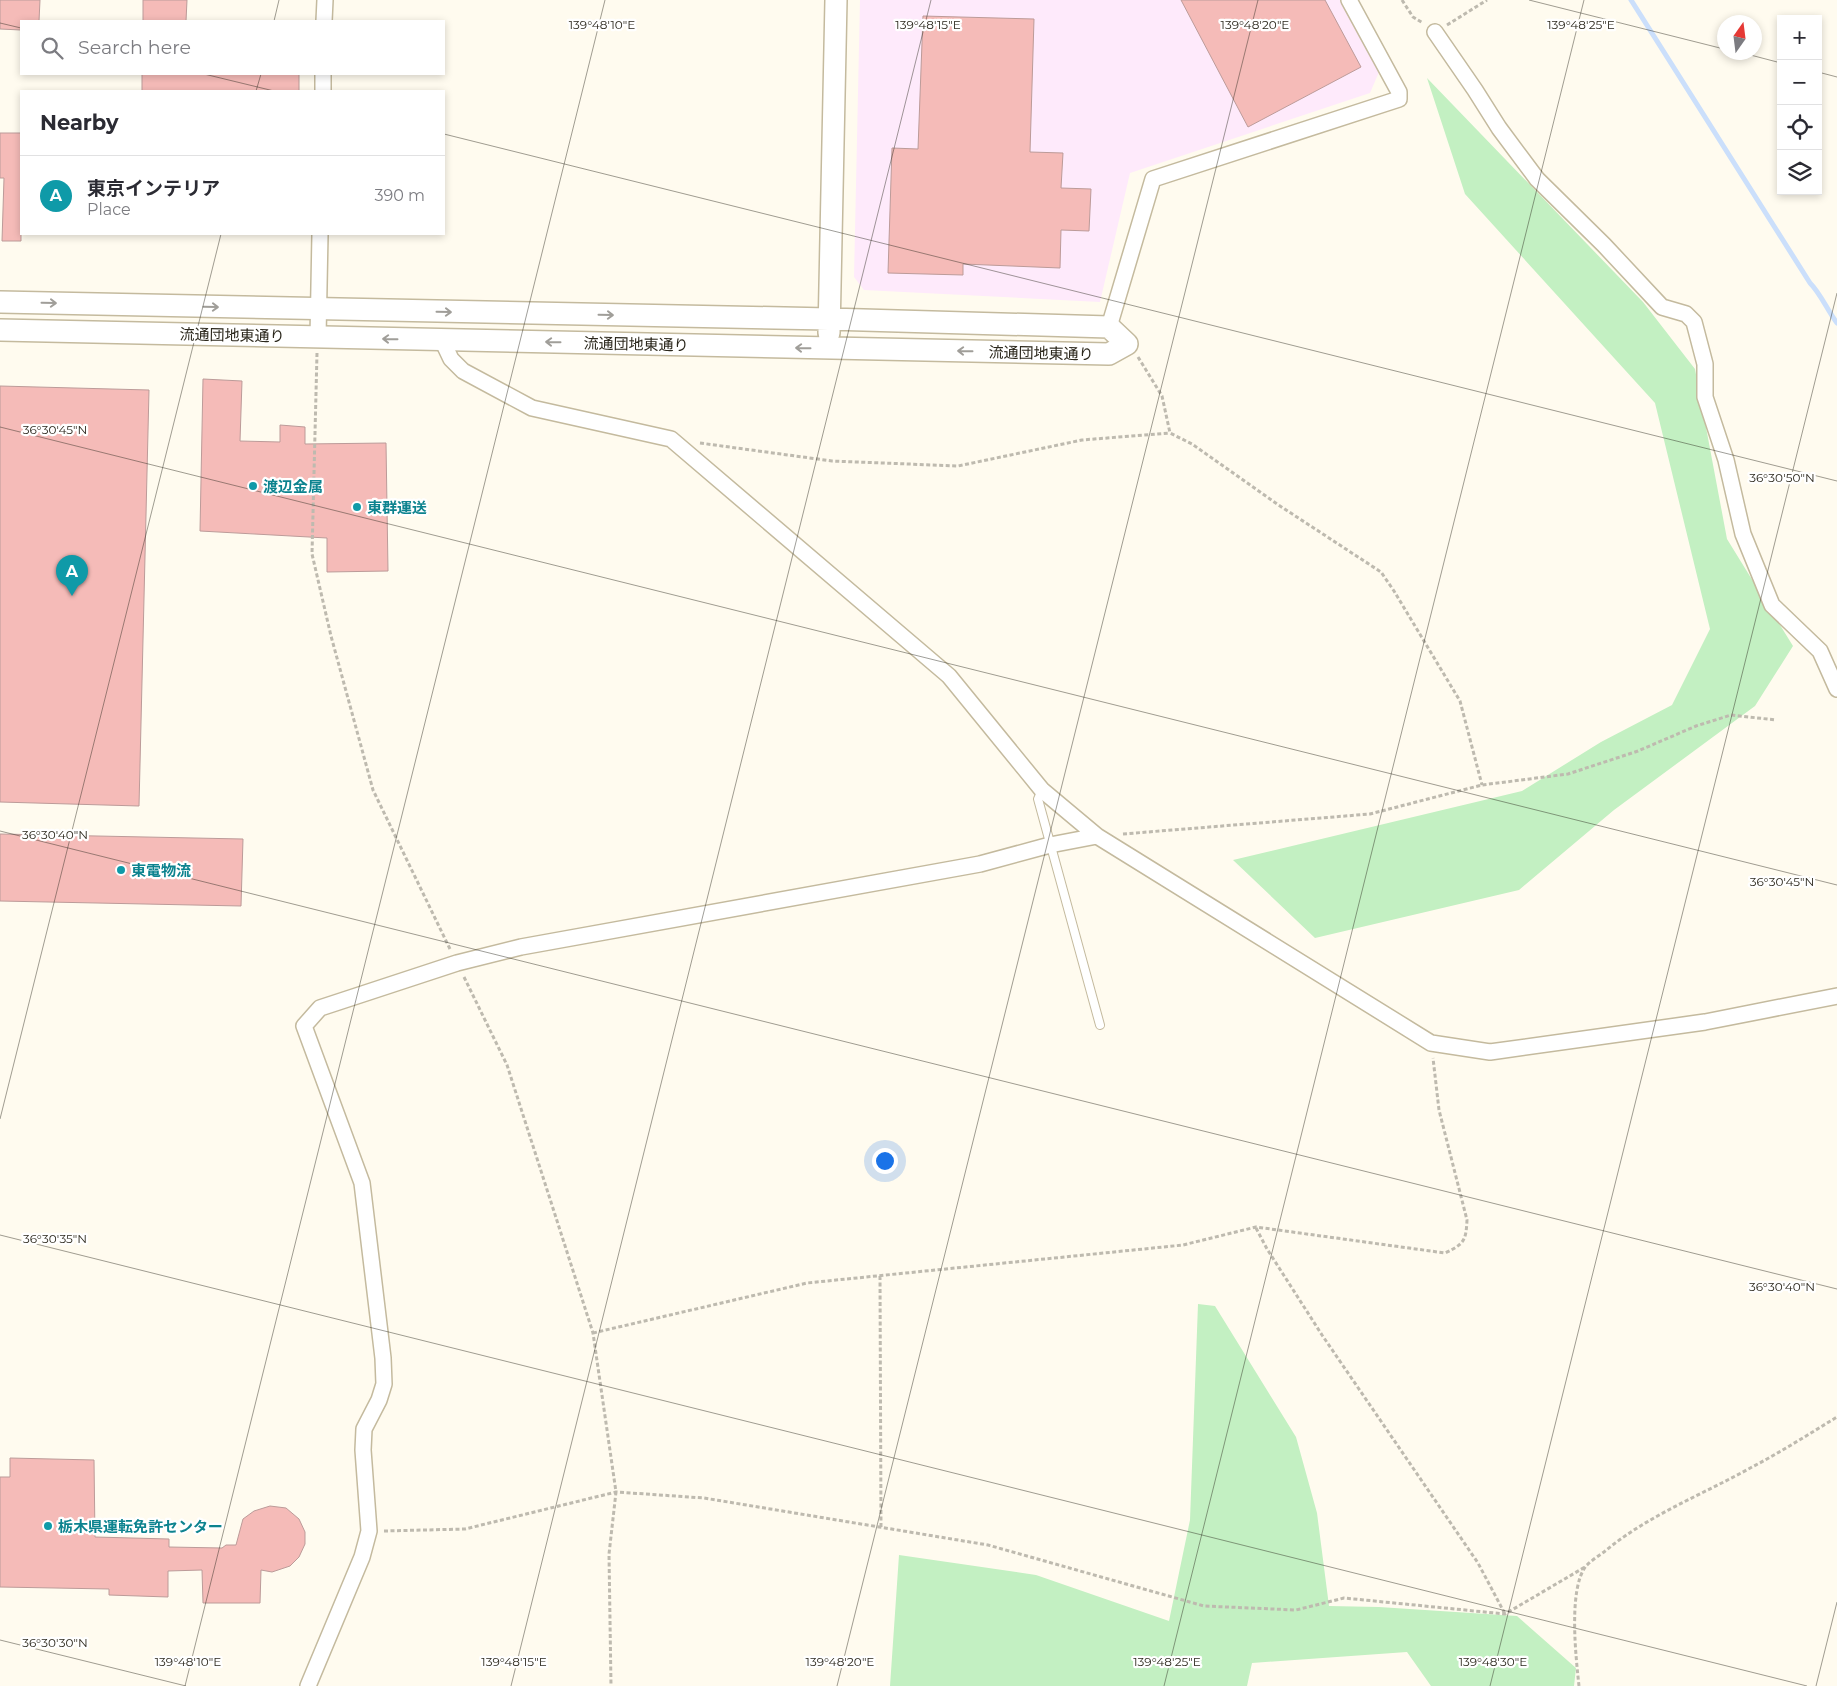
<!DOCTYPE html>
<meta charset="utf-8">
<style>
:root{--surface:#fff;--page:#f7f7f7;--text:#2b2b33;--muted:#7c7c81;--line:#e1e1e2;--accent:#008caa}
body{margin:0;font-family:Montserrat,"Noto Sans JP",sans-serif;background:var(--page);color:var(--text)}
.controls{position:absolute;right:15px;top:15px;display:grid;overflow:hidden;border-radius:0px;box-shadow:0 2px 8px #0003}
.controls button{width:45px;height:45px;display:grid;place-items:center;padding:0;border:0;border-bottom:1px solid var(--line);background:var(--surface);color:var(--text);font:25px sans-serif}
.compass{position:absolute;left:1717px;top:15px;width:45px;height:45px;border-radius:50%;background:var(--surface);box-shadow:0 2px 8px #0003;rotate:14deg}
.you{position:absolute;left:884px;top:1160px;width:18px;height:18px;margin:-12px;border:4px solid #fff;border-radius:50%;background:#1a73e8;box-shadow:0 0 0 8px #1a73e833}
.badge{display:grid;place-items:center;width:32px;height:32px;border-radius:50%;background:var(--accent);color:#fff;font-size:16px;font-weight:700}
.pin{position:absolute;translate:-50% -41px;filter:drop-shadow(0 1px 2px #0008)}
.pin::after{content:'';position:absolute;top:26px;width:18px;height:15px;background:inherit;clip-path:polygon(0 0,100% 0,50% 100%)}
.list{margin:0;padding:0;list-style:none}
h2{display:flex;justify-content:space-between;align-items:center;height:65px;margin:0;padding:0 20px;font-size:21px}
h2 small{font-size:16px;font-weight:400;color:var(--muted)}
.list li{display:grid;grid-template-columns:32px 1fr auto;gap:15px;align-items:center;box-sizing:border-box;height:80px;padding:0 20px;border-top:1px solid var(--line)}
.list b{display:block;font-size:19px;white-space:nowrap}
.list p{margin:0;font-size:16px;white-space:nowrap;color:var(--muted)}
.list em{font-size:16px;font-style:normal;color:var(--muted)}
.icon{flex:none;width:28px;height:28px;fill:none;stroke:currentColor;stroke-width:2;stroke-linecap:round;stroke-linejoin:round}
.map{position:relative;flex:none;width:1837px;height:1686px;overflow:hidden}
.search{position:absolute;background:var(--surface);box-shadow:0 2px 8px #0003;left:20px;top:20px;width:425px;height:55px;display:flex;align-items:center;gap:12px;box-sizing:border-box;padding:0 18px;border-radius:0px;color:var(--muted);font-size:19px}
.panel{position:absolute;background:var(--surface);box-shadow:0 2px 8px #0003;left:20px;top:90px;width:425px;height:145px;border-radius:0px}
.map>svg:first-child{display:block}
</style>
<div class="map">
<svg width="1837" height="1686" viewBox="0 0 1837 1686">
<rect width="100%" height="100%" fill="#fffbef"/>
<path fill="#feeafb" d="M860,0H1341L1379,72L1370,93L1130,173L1100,302L864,290L854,277Z"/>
<path fill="#c3f0c2" d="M1427,78L1643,302L1695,369L1727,539L1793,646L1755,706L1614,810L1519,890L1315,938L1233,860L1522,791L1601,742L1672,705L1710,629L1655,403L1465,194Z
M1198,1304L1215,1306L1296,1437L1317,1513L1329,1606L1379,1607L1517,1616L1576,1668L1574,1686H1431L1407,1652L1252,1663L1247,1686H890L899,1555L1036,1575L1169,1621L1190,1520Z"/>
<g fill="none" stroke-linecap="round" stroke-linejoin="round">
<path stroke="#cbdffb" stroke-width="5" d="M1631,0L1810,283C1821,294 1827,310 1837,323"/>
</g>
<path fill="#f5bbb8" stroke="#bc9b99" d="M0,0H40L39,21H21V30L0,29Z
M143,0H187L186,21H143Z
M1181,0H1325L1361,67L1248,127Z
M923,16L1034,19L1030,152L1063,153L1061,188L1091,189L1089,231L1061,230L1060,268L963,264V275L888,273L892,148L918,149Z
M142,74H299V91H142Z
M0,133H21V241H2L4,178H0Z
M203,379L242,381L240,441L280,442V425L305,427V444L386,443L388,571L327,572V538L200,531Z
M0,386L149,390L139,806L0,802Z
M0,834L243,839L241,906L0,901Z
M10,1458L94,1460L95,1537L169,1539V1547L222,1548L226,1545H236L243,1519L254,1511L270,1506L286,1508L299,1519L305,1532V1544L299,1557L290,1566L272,1572L261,1570L260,1603H203L202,1570L168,1571V1597L109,1595V1589L0,1587V1477H10Z"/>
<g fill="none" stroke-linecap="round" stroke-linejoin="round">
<defs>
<path id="lane" d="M1042,790L1038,799L1100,1025"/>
<path id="street" d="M324,21L325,0
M1435,32L1475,90L1499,128L1537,179L1604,245L1662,307L1686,314L1694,322L1705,364V397L1726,460L1743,534L1772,605L1820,651L1837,689
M323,91V74
M1109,327L1153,179L1399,99V92L1349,0
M318,337L320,234
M442,340L451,359L463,371L532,408L671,439L949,676L1042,790L1097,836
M308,1686L362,1557L369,1531L363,1450L364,1429L379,1400L384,1384L383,1358L362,1183L304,1026L320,1008L457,963L521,947L980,864L1050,845L1097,836L1431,1043L1490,1052L1705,1022L1837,996"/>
<path id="secondary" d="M0,302L829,319L1109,327L1127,344L1109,354L0,330
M829,333L836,0"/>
</defs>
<use href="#lane" stroke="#c4ba9e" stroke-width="10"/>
<use href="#street" stroke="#c4ba9e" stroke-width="18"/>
<use href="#secondary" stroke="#c4ba9e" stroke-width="24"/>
<path stroke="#bebaaf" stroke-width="3" stroke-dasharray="4 2.5" stroke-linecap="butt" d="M1402,0L1413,17L1423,23
M1447,25L1487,0
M317,353L312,554L331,636L373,790L450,949
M1138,357L1162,396L1170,433L1192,444L1277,504L1381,572L1394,591L1460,701L1482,785
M700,443L832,461L958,466L1082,440L1170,433
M1123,834L1370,814L1482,785L1568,774L1638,751L1696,726L1731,715L1776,720
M464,977L507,1065L593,1333L616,1492L609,1554L611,1686
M1256,1228L1267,1249L1322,1335L1478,1563L1505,1614
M880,1276L881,1528
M593,1333L807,1283L1183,1245L1256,1227L1445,1253C1464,1244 1466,1241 1467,1220L1439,1110L1433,1058
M384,1531L465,1529L616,1492L704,1498L988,1545L1204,1606L1296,1610L1344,1598L1505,1614L1585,1567
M1579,1686C1576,1658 1568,1589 1586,1566C1591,1561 1598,1556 1604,1552C1648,1515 1702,1495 1752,1467C1781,1452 1809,1434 1837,1417"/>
<use href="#lane" stroke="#fff" stroke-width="8"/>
<use href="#street" stroke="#fff" stroke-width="15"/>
<use href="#secondary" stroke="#fff" stroke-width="21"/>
</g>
<defs><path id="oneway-shaft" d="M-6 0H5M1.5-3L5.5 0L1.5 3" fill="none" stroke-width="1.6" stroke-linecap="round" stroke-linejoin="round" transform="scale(1.25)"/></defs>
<g stroke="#a09e99">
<use href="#oneway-shaft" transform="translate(49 303) rotate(1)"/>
<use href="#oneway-shaft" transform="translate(211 307) rotate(1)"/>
<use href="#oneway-shaft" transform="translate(444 312) rotate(1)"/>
<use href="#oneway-shaft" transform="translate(606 315) rotate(1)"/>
<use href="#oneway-shaft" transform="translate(390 339) rotate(-179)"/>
<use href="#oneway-shaft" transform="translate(553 342) rotate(-179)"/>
<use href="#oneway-shaft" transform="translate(803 348) rotate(-179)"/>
<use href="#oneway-shaft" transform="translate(965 351) rotate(-179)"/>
</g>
<path fill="none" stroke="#2b271c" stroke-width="1" stroke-opacity="0.45" d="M1529,0L1724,49M274,21L279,0M0,23L21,28M1739,52L1781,63M1818,72L1837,77M204,74L274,91M256,91L261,74M444,134L1837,481M0,427L1837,885M0,831L1837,1289M0,1119L221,234M0,1235L1807,1686M0,1640L186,1686M185,1686L605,0M511,1686L931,0M837,1686L1258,0M1164,1686L1584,0M1490,1686L1837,293M1816,1686L1837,1602"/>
<g fill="#0f9aa8" stroke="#fff" stroke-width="2">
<circle cx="253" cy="486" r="5"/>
<circle cx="357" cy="507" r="5"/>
<circle cx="121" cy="870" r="5"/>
<circle cx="48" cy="1526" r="5"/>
</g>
<g text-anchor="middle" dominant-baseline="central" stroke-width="4.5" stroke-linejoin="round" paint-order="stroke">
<g font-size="15" fill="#2b271c" stroke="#fff">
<text transform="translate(232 335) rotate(1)">流通団地東通り</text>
<text transform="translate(636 344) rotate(1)">流通団地東通り</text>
<text transform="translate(1041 353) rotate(1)">流通団地東通り</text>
</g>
<g font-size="15" font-weight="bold" fill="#0d838f" stroke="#fff" text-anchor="start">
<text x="263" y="486">渡辺金属</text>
<text x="367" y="507">東群運送</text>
<text x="131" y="870">東電物流</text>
<text x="58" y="1526">栃木県運転免許センター</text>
</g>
</g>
<g font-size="12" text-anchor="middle" fill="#2b271c" stroke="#fff" stroke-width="4.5" stroke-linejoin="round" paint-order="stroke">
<text x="602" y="29">139°48'10"E</text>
<text x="928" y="29">139°48'15"E</text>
<text x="1255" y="29">139°48'20"E</text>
<text x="1581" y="29">139°48'25"E</text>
<text x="55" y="434">36°30'45"N</text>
<text x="1782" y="482">36°30'50"N</text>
<text x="55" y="839">36°30'40"N</text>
<text x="1782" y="886">36°30'45"N</text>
<text x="55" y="1243">36°30'35"N</text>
<text x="1782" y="1291">36°30'40"N</text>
<text x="55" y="1647">36°30'30"N</text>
<text x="188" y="1666">139°48'10"E</text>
<text x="514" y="1666">139°48'15"E</text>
<text x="840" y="1666">139°48'20"E</text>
<text x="1167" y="1666">139°48'25"E</text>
<text x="1493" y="1666">139°48'30"E</text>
</g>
</svg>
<div class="controls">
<button>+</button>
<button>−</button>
<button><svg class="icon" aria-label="locate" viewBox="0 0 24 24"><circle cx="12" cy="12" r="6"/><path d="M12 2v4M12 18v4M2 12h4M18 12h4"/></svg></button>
<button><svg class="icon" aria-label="layers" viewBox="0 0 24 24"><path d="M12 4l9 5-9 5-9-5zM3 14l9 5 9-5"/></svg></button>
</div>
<svg class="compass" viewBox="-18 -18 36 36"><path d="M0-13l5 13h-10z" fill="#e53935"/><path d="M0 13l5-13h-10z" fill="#7c7c81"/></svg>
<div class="you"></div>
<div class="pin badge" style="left:72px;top:596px;background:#0f9aa8">A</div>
<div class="search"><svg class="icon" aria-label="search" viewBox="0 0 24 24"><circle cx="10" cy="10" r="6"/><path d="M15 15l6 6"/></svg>Search here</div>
<section class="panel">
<h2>Nearby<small></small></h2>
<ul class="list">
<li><span class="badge" style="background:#0f9aa8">A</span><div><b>東京インテリア</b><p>Place</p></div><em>390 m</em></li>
</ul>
</section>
</div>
